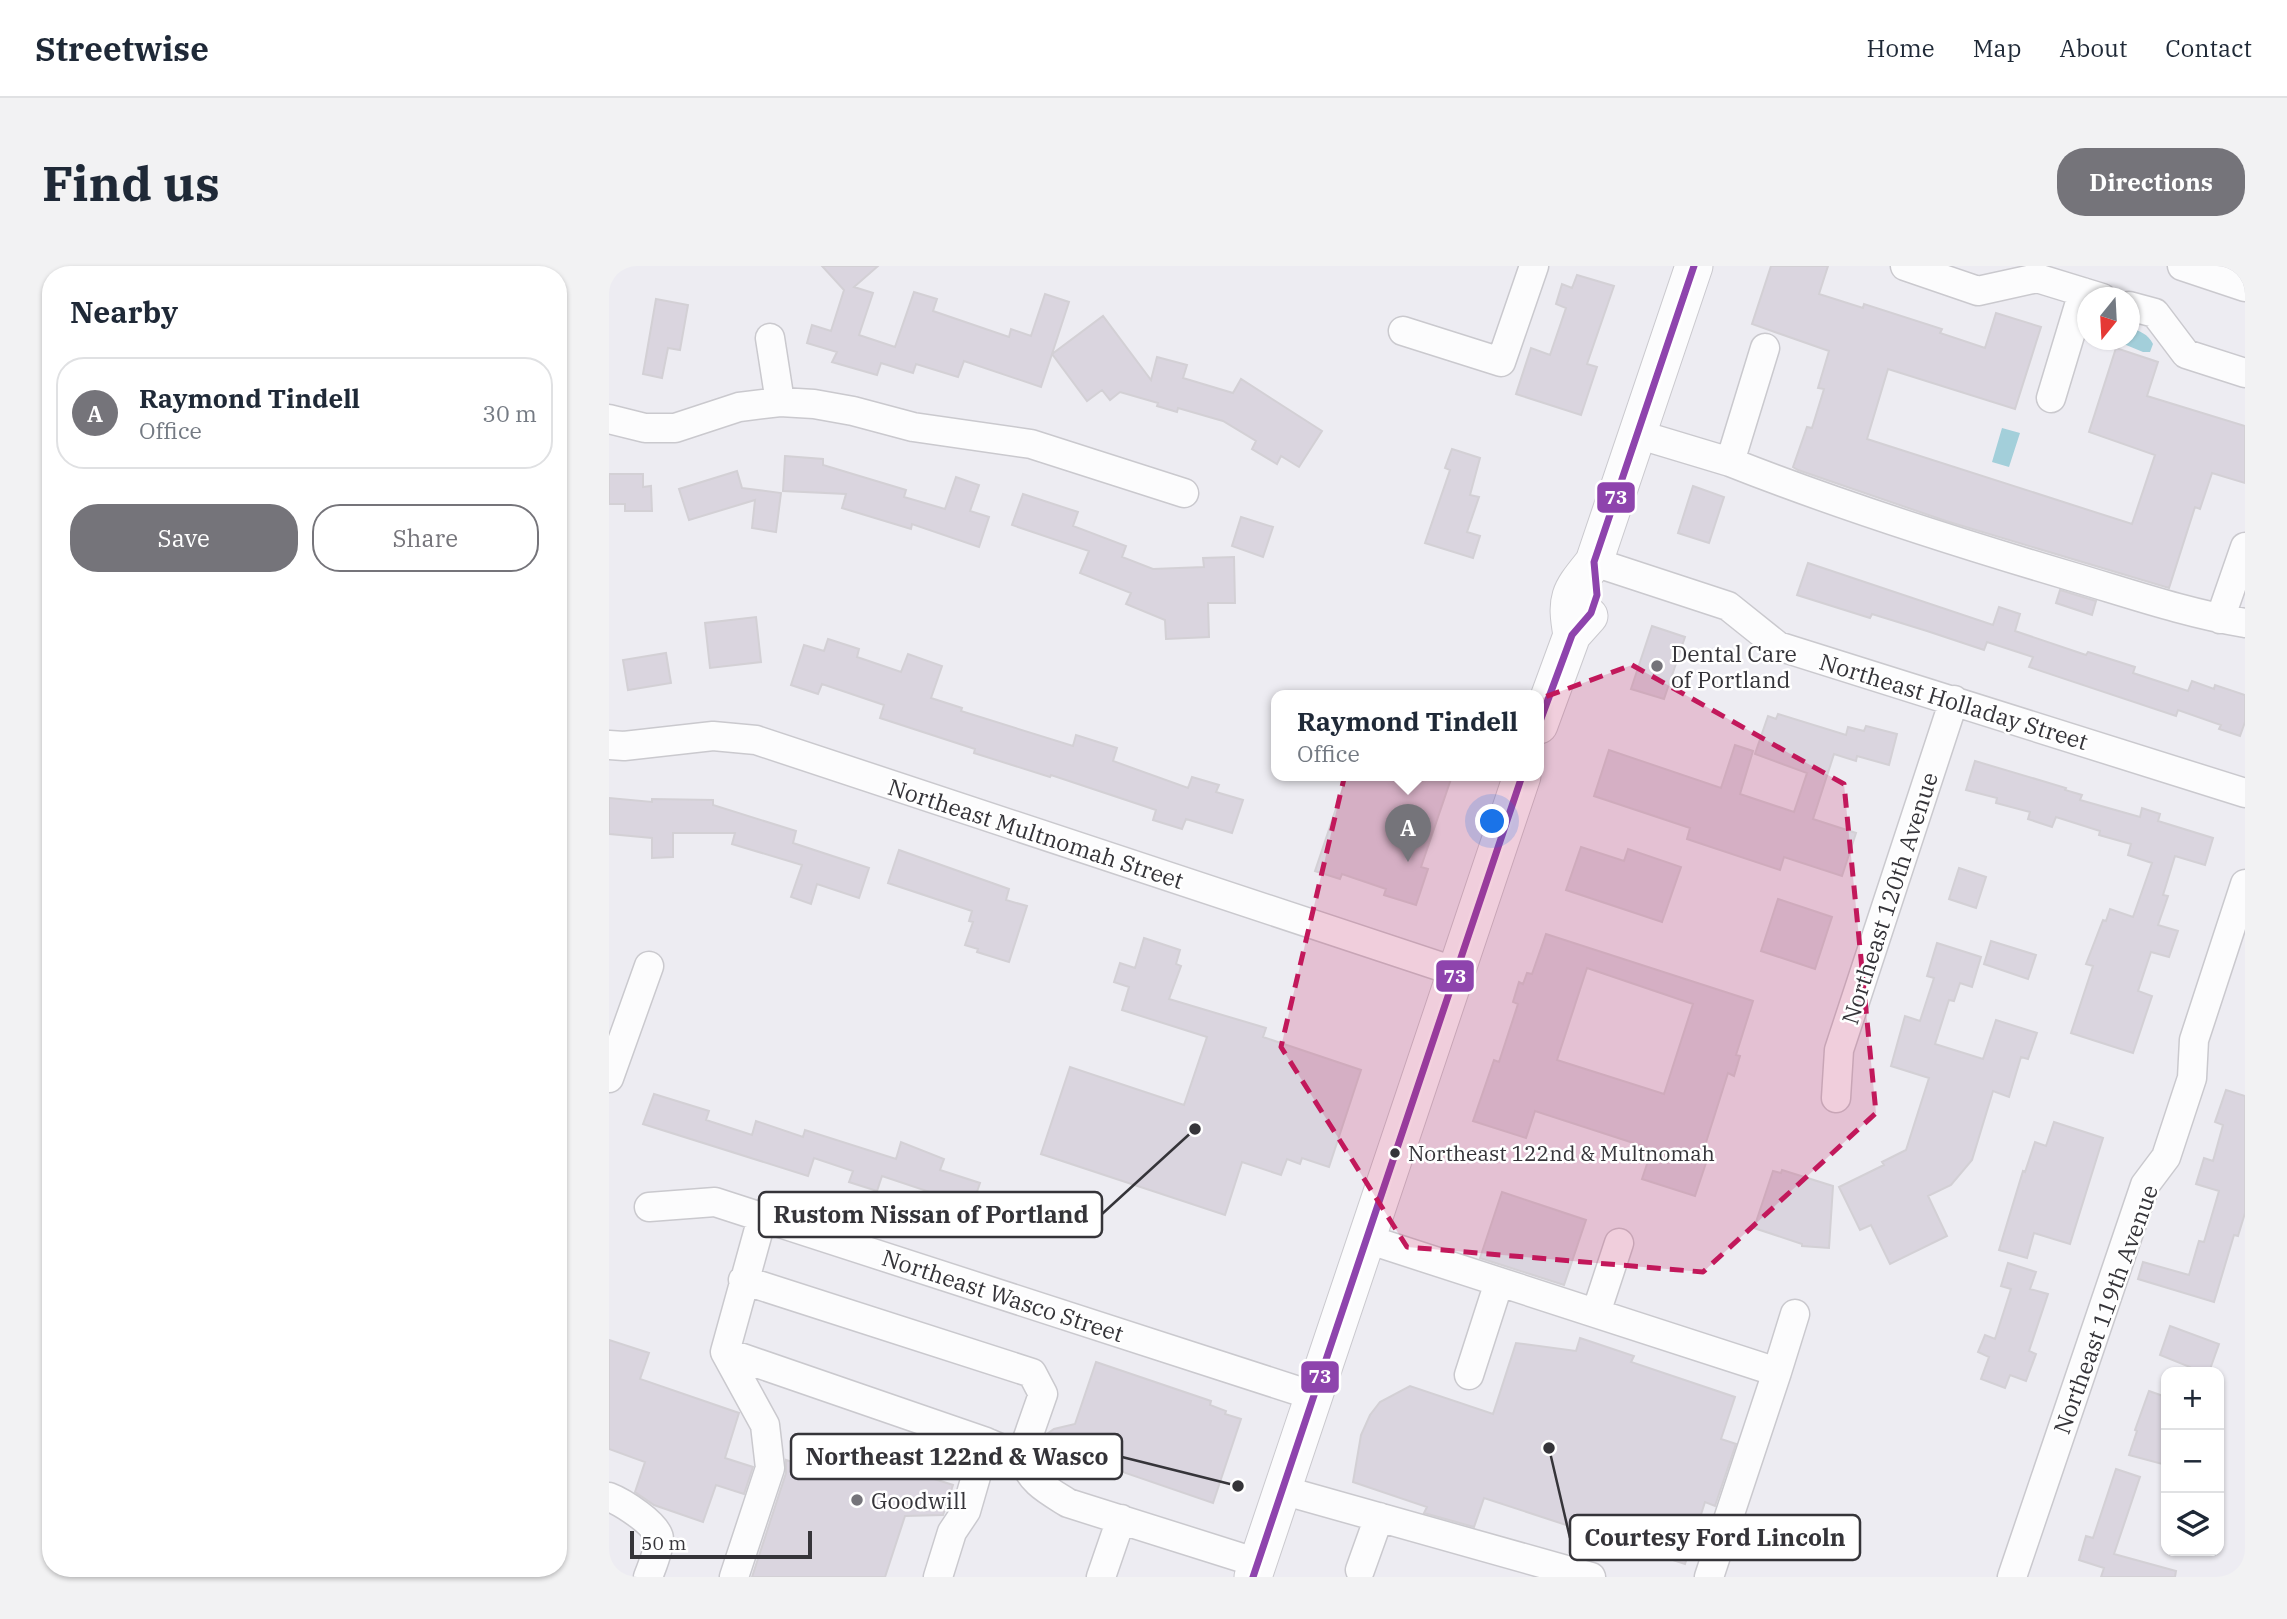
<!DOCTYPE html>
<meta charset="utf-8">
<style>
:root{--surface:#fff;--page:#f2f2f3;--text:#1f2937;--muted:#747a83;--line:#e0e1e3;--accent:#75747a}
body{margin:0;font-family:"IBM Plex Serif",serif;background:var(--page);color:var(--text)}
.controls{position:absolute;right:21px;bottom:21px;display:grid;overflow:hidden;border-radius:14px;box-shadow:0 2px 5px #0004}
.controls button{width:63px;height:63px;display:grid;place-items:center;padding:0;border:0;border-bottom:2px solid var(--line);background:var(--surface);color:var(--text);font:35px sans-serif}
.compass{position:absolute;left:1468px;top:21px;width:63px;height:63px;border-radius:50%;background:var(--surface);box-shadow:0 2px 5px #0004;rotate:198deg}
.scale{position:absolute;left:21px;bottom:18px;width:182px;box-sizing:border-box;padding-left:7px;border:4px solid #353439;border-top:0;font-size:19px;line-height:24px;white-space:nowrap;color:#353439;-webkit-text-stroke:5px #fff;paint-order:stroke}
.you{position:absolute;left:884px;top:556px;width:24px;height:24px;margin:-18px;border:5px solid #fff;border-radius:50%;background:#1a73e8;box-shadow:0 0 0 10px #1a73e833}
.badge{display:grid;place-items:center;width:46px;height:46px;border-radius:50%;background:var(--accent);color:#fff;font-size:23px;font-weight:700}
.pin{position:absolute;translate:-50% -58px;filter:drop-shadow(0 2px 4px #0008)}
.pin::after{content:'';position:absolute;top:37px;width:24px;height:21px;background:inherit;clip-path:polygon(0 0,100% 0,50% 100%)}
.popup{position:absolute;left:662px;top:424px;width:273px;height:91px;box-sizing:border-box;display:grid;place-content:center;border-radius:14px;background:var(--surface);filter:drop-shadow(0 2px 5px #0005);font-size:23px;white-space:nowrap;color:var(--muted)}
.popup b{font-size:26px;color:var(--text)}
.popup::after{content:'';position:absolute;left:50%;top:100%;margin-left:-14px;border:14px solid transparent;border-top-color:var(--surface)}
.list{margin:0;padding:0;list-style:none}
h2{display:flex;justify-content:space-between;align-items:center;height:91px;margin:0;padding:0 28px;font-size:30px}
h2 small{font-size:23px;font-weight:400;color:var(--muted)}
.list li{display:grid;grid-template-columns:46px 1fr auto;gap:21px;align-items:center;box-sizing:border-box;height:112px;margin:0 14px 14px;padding:0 14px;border:2px solid var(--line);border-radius:28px}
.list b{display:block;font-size:26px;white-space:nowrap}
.list p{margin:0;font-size:23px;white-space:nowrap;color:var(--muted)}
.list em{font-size:23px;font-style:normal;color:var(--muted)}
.actions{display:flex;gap:14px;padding:21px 28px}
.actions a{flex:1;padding:16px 0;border:2px solid var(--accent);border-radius:28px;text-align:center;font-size:24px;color:var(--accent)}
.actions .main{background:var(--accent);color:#fff}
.icon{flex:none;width:38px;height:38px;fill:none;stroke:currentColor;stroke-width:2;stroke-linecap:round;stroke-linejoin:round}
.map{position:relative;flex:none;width:1636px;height:1311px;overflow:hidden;border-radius:28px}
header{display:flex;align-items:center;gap:42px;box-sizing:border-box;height:98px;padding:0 35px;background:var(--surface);border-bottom:2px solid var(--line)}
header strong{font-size:33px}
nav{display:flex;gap:38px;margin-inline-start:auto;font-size:24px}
.intro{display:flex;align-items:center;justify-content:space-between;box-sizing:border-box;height:168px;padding:0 42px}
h1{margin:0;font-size:49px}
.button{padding:18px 32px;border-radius:28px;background:var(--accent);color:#fff;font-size:24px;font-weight:700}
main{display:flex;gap:42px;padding:0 42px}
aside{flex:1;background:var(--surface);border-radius:28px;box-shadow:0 2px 5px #0004}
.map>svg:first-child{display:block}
</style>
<header>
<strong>Streetwise</strong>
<nav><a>Home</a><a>Map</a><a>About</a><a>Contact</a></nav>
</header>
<div class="intro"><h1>Find us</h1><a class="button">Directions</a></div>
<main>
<aside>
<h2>Nearby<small></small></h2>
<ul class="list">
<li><span class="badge">A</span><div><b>Raymond Tindell</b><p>Office</p></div><em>30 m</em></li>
</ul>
<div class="actions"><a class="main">Save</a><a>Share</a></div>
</aside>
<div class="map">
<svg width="1636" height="1311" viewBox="0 0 1636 1311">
<rect width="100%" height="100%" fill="#edecf2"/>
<path fill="#a3cfda" d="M1521,62C1531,65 1539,68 1544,78L1541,86H1534L1505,74H1520Z
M1393,162L1411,167L1400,201L1383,196Z"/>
<path fill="#dad5df" stroke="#d3d0d5" stroke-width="2" fill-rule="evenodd" d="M213,0H269L245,21L264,27L250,69L286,81L305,26L328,33L324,45L400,71L402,63L422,70L436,28L460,36L443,88L494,50L542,114L548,91L578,99L574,112L624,127L632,113L713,165L690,201L672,190L668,198L643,183L647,175L614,155L569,142L568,146L548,140L549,137L511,126L501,134L493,124L478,135L443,88L432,121L355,95L349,111L307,98L304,107L272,97L268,109L223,96L228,86L198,77L203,59L222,65L235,24Z
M1162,0H1219L1210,28L1254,42L1255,38L1333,63L1331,67L1376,82L1387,47L1432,61L1406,143L1279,103L1258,173L1523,258L1546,189L1480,166L1507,82L1549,96L1538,130L1636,160V217L1603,207L1591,243L1586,241L1560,322L1337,255L1189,204L1184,201L1198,161L1203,162L1215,123L1209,122L1220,85L1143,58Z
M968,9L1005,20L978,98L988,101L972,149L907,128L922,82L941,89L957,42L947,38L953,18L963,22Z
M47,33L79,39L71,84L59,82L53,112L34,108Z
M843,183L871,192L861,229L870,231L858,266L871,270L864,292L816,277L841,204L836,202Z
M176,190L214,193V199L297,224L295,231L336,243L347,211L370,219L361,245L380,251L370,281L303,258L302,263L233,242L237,228L174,225Z
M128,205L133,222L172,227L167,266L143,262L146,234L80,254L70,223Z
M0,208H34V221L42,220L43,245H16V238H0Z
M1084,220L1115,231L1100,277L1069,267Z
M414,228L469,246L464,260L517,280L513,291L544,303L595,301L594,292L625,291L626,337H599L600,371L557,373L556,354L517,338L522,327L471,307L480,285L403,259Z
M632,251L664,261L654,291L623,280Z
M1199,297L1384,359L1390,341L1411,348L1406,365L1477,389L1479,386L1526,401L1524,407L1579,425L1583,415L1605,423L1606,419L1636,429V456L1631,470L1610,463L1612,459L1569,444L1567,450L1420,401L1424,391L1378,376L1375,384L1318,365L1263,348L1261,352L1188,329Z
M1451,324L1487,335L1483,349L1447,337Z
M147,351L152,396L101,402L96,357Z
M1043,360L1076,371L1055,433L1022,423Z
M219,373L250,383L248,391L292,406L299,388L333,400L322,432L353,442L352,445L464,480L467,469L508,482L504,495L579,522L583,511L610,519L607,526L634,534L623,567L577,553L573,563L544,554L547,544L442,509L441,511L365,487L366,483L271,452L275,439L213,418L209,428L182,419L195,379L215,385Z
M57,387L62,417L19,424L14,394Z
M1169,448L1237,469L1239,461L1255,465L1257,460L1288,468L1280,499L1248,490L1247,495L1225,488L1204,553L1247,567L1233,610L1175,591L1171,604L1078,573L1081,562L985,530L1000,484L1112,522L1126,479L1144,485L1131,528L1185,546L1198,507L1146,488L1159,450L1167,453Z
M1366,495L1457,522L1456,524L1473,529L1471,534L1531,551L1533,542L1551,548L1549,555L1604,572L1596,599L1566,590L1554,629L1559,630L1549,659L1569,665L1560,691L1542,686L1529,725L1543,730L1524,787L1462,767L1484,700L1477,698L1494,654L1497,655L1501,643L1524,651L1543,597L1519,589L1522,578L1490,569L1491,565L1447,551L1443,561L1419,553L1421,546L1387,537L1388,532L1357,524Z
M738,510H843L812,601L819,603L807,639L775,629L777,623L733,608L731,613L706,605Z
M0,532L43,536V533L104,534V539L187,565L184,577L260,602L250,632L208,618L202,638L182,631L193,599L123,578L126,567H64V591L43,592V572L0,568Z
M972,581L1015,595L1019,583L1072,601L1053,656L957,624Z
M290,584L400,623L397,634L418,640L400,696L368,686L369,683L356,679L364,656L360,655L363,645L279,617Z
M1350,602L1377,611L1367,642L1340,633Z
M1169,633L1223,651L1206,703L1152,685Z
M937,668L1144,735L1127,789L1131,790L1125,810L1119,807L1093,889L1099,891L1086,930L1033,913L1043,883L926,845L917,872L864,855L885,794L890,796L909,738L904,736L910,716L914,718L918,707L923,708ZM978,702L1084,738L1055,828L948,794Z
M535,672L571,684L567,698L572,700L560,733L657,762L654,771L752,804L720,901L693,892L691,898L678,893L672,909L633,896L616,949L432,888L461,801L575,839L598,771L513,744L520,721L505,716L511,697L526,702Z
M1382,675L1427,689L1419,713L1375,698Z
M1328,677L1372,691L1363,721L1351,717L1345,735L1340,734L1326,778L1374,793L1387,754L1428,767L1419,793L1412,791L1400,831L1384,825L1363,894L1342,919L1319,930L1338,970L1281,998L1262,959L1251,964L1230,921L1275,899L1273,896L1297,884L1320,812L1282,800L1296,750L1311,755L1325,712L1318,710Z
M1617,824L1636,830V947L1629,970L1625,969L1605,1036L1529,1013L1534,996L1580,1009L1590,975L1595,976L1610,925L1587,918L1595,892L1604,895L1614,859L1606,856Z
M45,828L100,845L97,854L143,869L147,855L194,871L196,864L287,893L292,876L335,893L331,904L371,917L362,943L354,941L348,958L319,948L325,931H322L324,927L273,910L268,925L240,916L244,905L205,892L199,910L34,858Z
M1445,856L1494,872L1461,978L1425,967L1418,992L1390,984L1414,905L1416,906L1426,876L1437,880Z
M1173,904L1224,920L1220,982L1193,980V978L1145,962L1164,905L1172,907Z
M893,926L977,954L955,1019L871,992Z
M1399,997L1427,1006L1421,1023L1439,1028L1420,1085L1427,1088L1417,1115L1401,1109L1396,1122L1372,1113L1380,1091L1369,1086L1376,1069L1386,1073L1402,1023L1392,1020Z
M1561,1060L1610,1078L1600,1106H1579L1581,1101L1551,1089Z
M971,1072L1025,1090L1022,1096L1126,1131L1112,1173L1127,1178L1106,1240L1096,1236L1076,1298L875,1232L865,1261L815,1247L818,1241L744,1216L752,1169L761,1149L771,1136L801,1120L884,1148L907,1077L967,1085Z
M0,1074L40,1087L31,1113L130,1147L116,1192L144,1201L135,1228L107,1219L94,1256L45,1239L26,1226L36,1196L0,1183Z
M487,1096L602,1135L601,1139L617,1145L616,1148L632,1153L604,1237L485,1196L467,1210L457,1212L449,1211L438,1202L430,1189L438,1168L445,1163L466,1158Z
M1540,1125L1557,1131V1199L1520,1189L1528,1165L1526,1164Z
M230,1172L313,1198L310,1208L344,1219L334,1249L296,1250L276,1311H143L177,1207V1194L204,1203Z
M1507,1203L1531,1211L1505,1288L1567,1305L1566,1311H1492L1495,1302L1470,1294L1477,1270L1484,1272Z"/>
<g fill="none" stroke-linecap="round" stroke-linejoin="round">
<defs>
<path id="minor" d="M1296,0L1369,25L1428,12L1493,32
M1573,0L1636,21
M1520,40L1546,47L1577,88L1636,107
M794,65L892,96L925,0
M161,72L171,136
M1442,132L1474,26
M0,153L36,162H66L130,141L171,136L205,138L244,145L304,161L422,178L575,227
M1028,168L1121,196L1156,82
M1121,196C1232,240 1346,276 1461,310C1519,327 1576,347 1636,357
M985,296L1119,340L1169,380L1636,527
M1611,353L1636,281
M0,479L15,480L104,470L147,474L848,706
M0,812L40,700
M1227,832L1230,784L1345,434
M40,941L106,936L705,1130
M758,973L1168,1106L1100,1311
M134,1014L423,1107L434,1128L412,1191L377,1176L357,1245L343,1266L329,1311
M987,1047L1010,977
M116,1086L377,1176
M1168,1106L1186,1048
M860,1109L890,1016
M412,1191C424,1217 435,1222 459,1237L649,1297
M673,1224L982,1311
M0,1231C13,1236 50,1259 50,1273C50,1285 43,1300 39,1311
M751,1304L770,1251
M125,1311L161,1202L156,1159L116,1086L153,952
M492,1311L512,1253
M1403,1311L1536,919L1557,891L1583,812L1585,774L1636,618"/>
<path id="major" d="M963,369C956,330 961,326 985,296L1085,0
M930,459L963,369L980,350
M644,1311L913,510"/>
</defs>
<use href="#minor" stroke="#cac9ce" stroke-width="31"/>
<use href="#major" stroke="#cac9ce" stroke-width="39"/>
<use href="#minor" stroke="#fcfcfd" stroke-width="28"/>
<use href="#major" stroke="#fcfcfd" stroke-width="37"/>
<defs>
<path id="bus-1" d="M930,458L963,369L982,347L988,329L985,296L1085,0
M644,1311L913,510"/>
</defs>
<use href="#bus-1" stroke="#fff" stroke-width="12"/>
<use href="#bus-1" stroke="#8e44ad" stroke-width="7"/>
</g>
<path fill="#c2185b" fill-opacity="0.2" stroke="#c2185b" stroke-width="5" stroke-dasharray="14 9" stroke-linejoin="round" d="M1023,399L1235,518L1267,847L1094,1006L798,981L672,781L737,504Z"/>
<g fill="#75747a" stroke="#fff" stroke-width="2.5">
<circle cx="1048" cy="400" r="7"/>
<circle cx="248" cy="1234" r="7"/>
</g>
<circle fill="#353439" stroke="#fff" stroke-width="2.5" cx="786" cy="887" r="6"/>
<g text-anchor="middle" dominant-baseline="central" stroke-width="5" stroke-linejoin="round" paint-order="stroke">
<g font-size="21" fill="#353439" stroke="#fff" text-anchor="start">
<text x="799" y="887">Northeast 122nd &amp; Multnomah</text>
</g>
<g font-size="23" fill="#353439" stroke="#fff" text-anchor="start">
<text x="1062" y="387">Dental Care<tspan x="1062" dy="26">of Portland</tspan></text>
<text x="262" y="1234">Goodwill</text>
</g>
<g font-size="23" fill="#353439" stroke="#fff">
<text transform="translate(1345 435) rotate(17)">Northeast Holladay Street</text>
<text transform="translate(427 567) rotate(18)">Northeast Multnomah Street</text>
<text transform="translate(1280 632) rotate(-72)">Northeast 120th Avenue</text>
<text transform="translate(394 1029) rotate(18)">Northeast Wasco Street</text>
<text transform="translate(1496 1043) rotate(-70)">Northeast 119th Avenue</text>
</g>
</g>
<path fill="none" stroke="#353439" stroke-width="2.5" d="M586 863L493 948M629 1220L513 1191M940 1182L961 1272"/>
<g fill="#353439" stroke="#fff" stroke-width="2.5">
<circle cx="586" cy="863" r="7"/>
<circle cx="629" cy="1220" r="7"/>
<circle cx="940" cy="1182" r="7"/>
</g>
<g fill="#fff" stroke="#353439" stroke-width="2.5">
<rect x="150" y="926" width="343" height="45" rx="7"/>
<rect x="182" y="1168" width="331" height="45" rx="7"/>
<rect x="961" y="1249" width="290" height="45" rx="7"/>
</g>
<g font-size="24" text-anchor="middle" font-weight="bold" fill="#353439">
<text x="322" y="957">Rustom Nissan of Portland</text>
<text x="348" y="1199">Northeast 122nd &amp; Wasco</text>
<text x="1106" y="1280">Courtesy Ford Lincoln</text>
</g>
<g stroke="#fff" stroke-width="2.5">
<rect x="987" y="215" width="40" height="33" rx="7" fill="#8e44ad"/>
<rect x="826" y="693" width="40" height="34" rx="7" fill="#8e44ad"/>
<rect x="691" y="1094" width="40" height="34" rx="7" fill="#8e44ad"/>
</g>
<g font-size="19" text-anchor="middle" font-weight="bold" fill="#fff">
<text x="1007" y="238">73</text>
<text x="846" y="717">73</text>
<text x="711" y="1117">73</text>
</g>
</svg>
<div class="controls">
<button>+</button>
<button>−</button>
<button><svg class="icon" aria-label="layers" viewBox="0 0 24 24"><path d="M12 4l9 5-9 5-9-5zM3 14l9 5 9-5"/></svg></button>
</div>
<svg class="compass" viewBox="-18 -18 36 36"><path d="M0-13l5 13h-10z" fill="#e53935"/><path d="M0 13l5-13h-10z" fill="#747a83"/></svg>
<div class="scale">50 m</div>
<div class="you"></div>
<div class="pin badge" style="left:799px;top:596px">A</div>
<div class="popup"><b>Raymond Tindell</b>Office</div>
</div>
</main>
